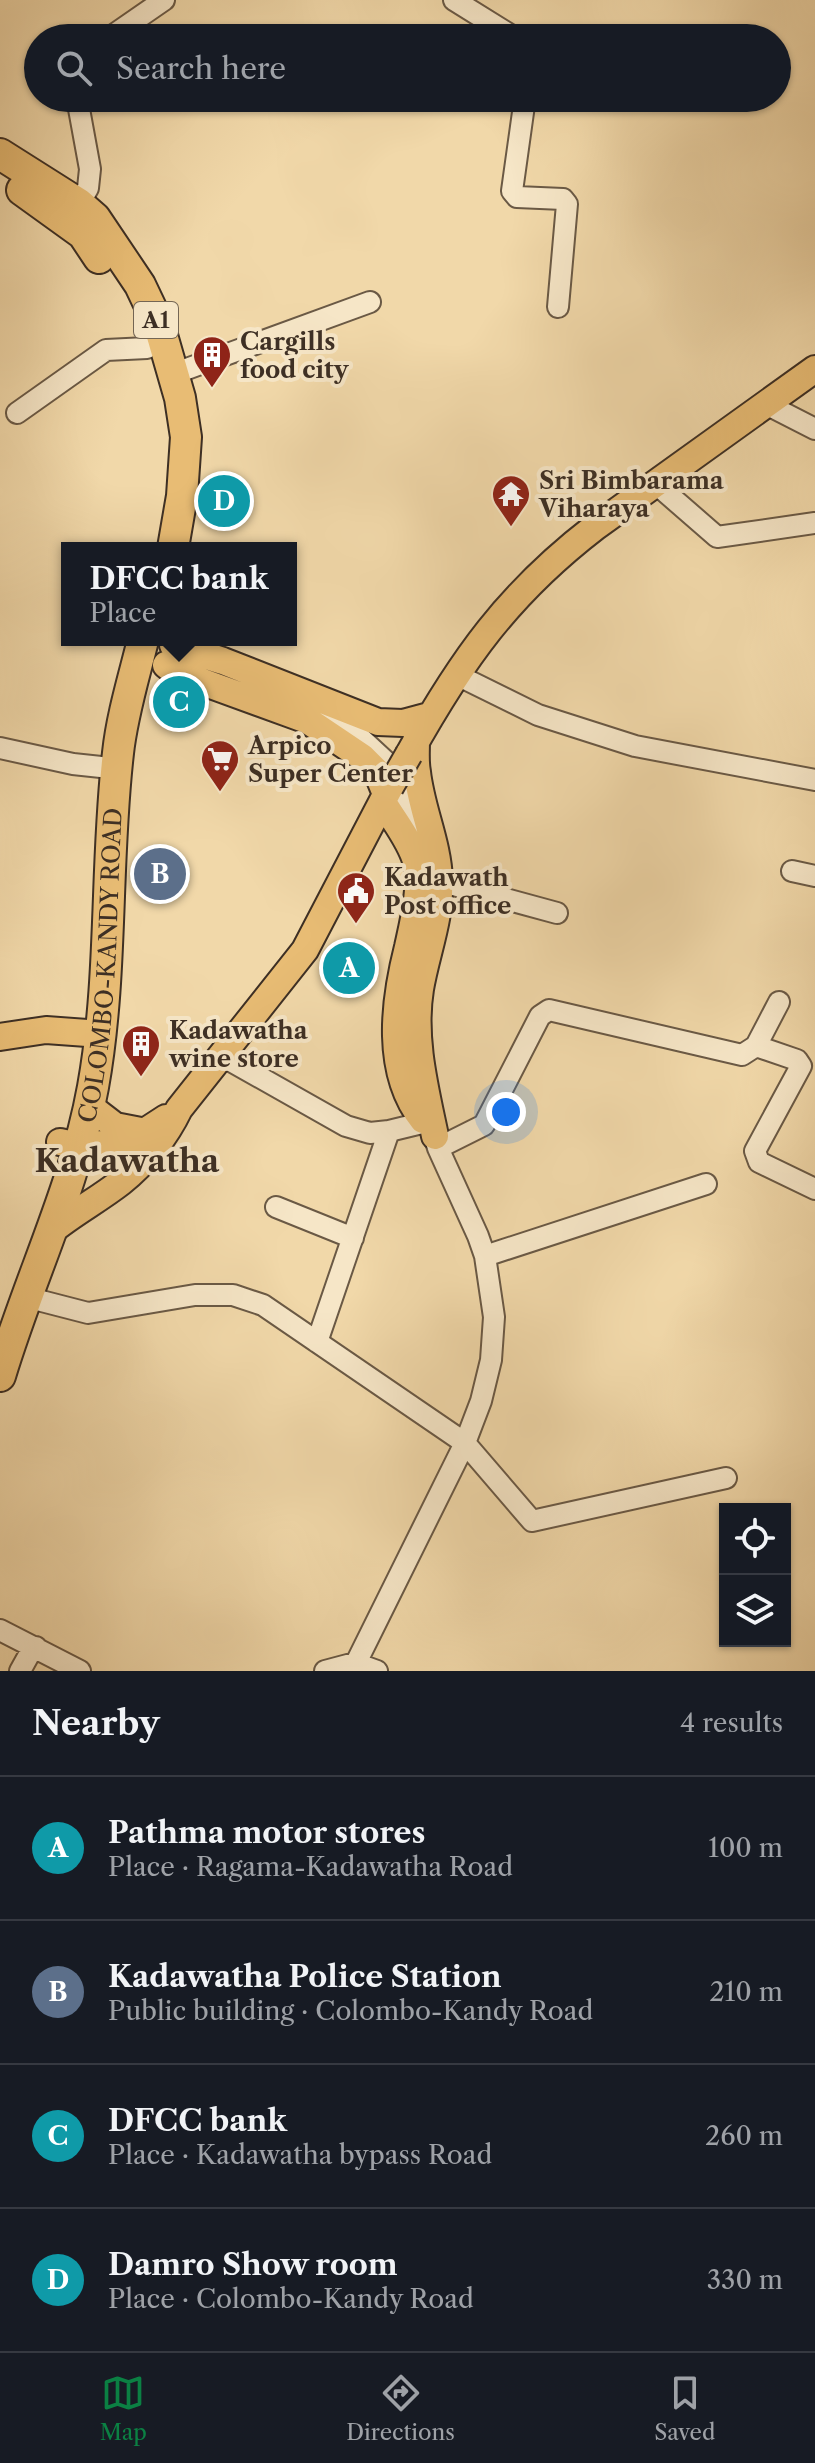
<!DOCTYPE html>
<meta charset="utf-8">
<style>
:root{--surface:#171b24;--page:#242831;--text:#f1f3f6;--muted:#9ea1a6;--line:#363941;--accent:#0b8043}
body{margin:0;font-family:"Libre Caslon Text",serif;background:var(--page);color:var(--text)}
.controls{position:absolute;right:24px;bottom:24px;display:grid;overflow:hidden;border-radius:0px;box-shadow:0 2px 6px #0004}
.controls button{width:72px;height:72px;display:grid;place-items:center;padding:0;border:0;border-bottom:2px solid var(--line);background:var(--surface);color:var(--text);font:40px sans-serif}
.you{position:absolute;left:506px;top:1112px;width:28px;height:28px;margin:-20px;border:6px solid #fff;border-radius:50%;background:#1a73e8;box-shadow:0 0 0 12px #1a73e833}
.badge{display:grid;place-items:center;width:52px;height:52px;border-radius:50%;background:var(--accent);color:#fff;font-size:26px;font-weight:700}
.pin{position:absolute;translate:-50% -50%;border:4px solid #fff;box-shadow:0 2px 8px #0006}
.popup{position:absolute;left:61px;top:542px;width:236px;height:104px;box-sizing:border-box;display:grid;place-content:center;border-radius:0px;background:var(--surface);filter:drop-shadow(0 2px 6px #0005);font-size:26px;white-space:nowrap;color:var(--muted)}
.popup b{font-size:30px;color:var(--text)}
.popup::after{content:'';position:absolute;left:50%;top:100%;margin-left:-16px;border:16px solid transparent;border-top-color:var(--surface)}
.list{margin:0;padding:0;list-style:none}
h2{display:flex;justify-content:space-between;align-items:center;height:104px;margin:0;padding:0 32px;font-size:34px}
h2 small{font-size:26px;font-weight:400;color:var(--muted)}
.list li{display:grid;grid-template-columns:52px 1fr auto;gap:24px;align-items:center;box-sizing:border-box;height:144px;padding:0 32px;border-top:2px solid var(--line)}
.list b{display:block;font-size:30px;white-space:nowrap}
.list p{margin:0;font-size:26px;white-space:nowrap;color:var(--muted)}
.list em{font-size:26px;font-style:normal;color:var(--muted)}
.icon{flex:none;width:44px;height:44px;fill:none;stroke:currentColor;stroke-width:2;stroke-linecap:round;stroke-linejoin:round}
.map{position:relative;flex:none;width:815px;height:1671px;overflow:hidden}
.search{position:absolute;background:var(--surface);box-shadow:0 2px 6px #0004;left:24px;right:24px;top:24px;height:88px;display:flex;align-items:center;gap:20px;box-sizing:border-box;padding:0 28px;border-radius:44px;color:var(--muted);font-size:30px}
.sheet{height:680px;background:var(--surface)}
nav{display:flex;justify-content:space-around;align-items:center;box-sizing:border-box;height:112px;border-top:2px solid var(--line);background:var(--surface);font-size:22px;color:var(--muted)}
nav a{display:grid;justify-items:center;gap:4px}
nav .on{color:var(--accent)}
.map>svg:first-child{display:block}
</style>
<div class="map">
<svg width="815" height="1671" viewBox="0 0 815 1671">
<rect width="100%" height="100%" fill="#f1d8a9"/>
<filter id="stains"><feTurbulence type="fractalNoise" baseFrequency=".0025" numOctaves="4"/><feColorMatrix values="0 0 0 0 .2 0 0 0 0 .09 0 0 0 0 .02 0 0 0 .5 -.17"/></filter>
<radialGradient id="worn" r=".72"><stop offset=".6" stop-color="#630" stop-opacity="0"/><stop offset="1" stop-color="#630" stop-opacity=".3"/></radialGradient>
<g fill="none" stroke-linecap="round" stroke-linejoin="round">
<defs>
<path id="minor" d="M454,0L515,38
M109,38L164,0
M77,98L90,169L88,188L79,204
M525,98L512,191L517,197L563,199L567,204L558,307
M173,374L370,302
M766,404L815,429
M17,413L106,350L147,348
M655,483L717,537L815,523
M455,674L538,715L635,746L815,780
M312,707L333,717L353,731L393,768L420,832
M0,748L73,764L101,767
M792,871L815,876
M439,881L557,913
M756,1046L797,1060L801,1066L755,1151L759,1162L815,1189
M222,1056L346,1126L370,1133L389,1131L426,1122
M438,1148L484,1125L540,1016L549,1010L742,1055L756,1046L779,1002
M276,1207L353,1238
M485,1256L706,1184
M26,1297L88,1313L195,1295H233L263,1305L465,1443L532,1521L726,1478
M317,1342L389,1131
M0,1630L80,1671
M20,1671L30,1653L36,1647
M325,1671L355,1663L377,1671
M352,1671L465,1443L481,1401L491,1360L494,1317L485,1256L478,1236L438,1148L431,1126"/>
<path id="major" d="M173,645L223,661L378,722L403,723L429,716
M166,665L175,672L307,720L362,757L377,772L386,794
M416,741C416,751 415,762 417,772C421,809 438,843 439,880C441,918 426,953 420,989C412,1038 425,1088 435,1136
M409,754C462,659 508,594 595,527L815,369
M383,802C394,821 410,840 416,861C423,885 413,924 408,947C394,1002 385,1072 423,1120
M0,1037L46,1030L101,1034
M89,1106L115,1126L146,1132
M60,1142L79,1146L129,1142L166,1118
M50,1232C73,1213 98,1200 121,1182C145,1163 166,1136 179,1109L305,950L390,787"/>
<g id="highway">
<path d="M0,154L79,204L95,218L140,285L159,325L180,398L186,437L182,496L173,548"/>
<path d="M22,190L83,234L99,258"/>
<path id="s1" d="M0,1376C29,1279 75,1187 93,1087C113,976 105,864 118,753C122,715 134,677 143,640"/>
</g>
</defs>
<use href="#minor" stroke="#6a5945" stroke-width="24"/>
<use href="#major" stroke="#3d2f24" stroke-width="30"/>
<use href="#highway" stroke="#3d2f24" stroke-width="34"/>
<use href="#minor" stroke="#f6e6c7" stroke-width="20"/>
<use href="#major" stroke="#e8bc74" stroke-width="26"/>
<use href="#highway" stroke="#e8bc74" stroke-width="30"/>
<defs>
<path id="major-bridge" d="M390,787L409,754"/>
</defs>
<use href="#major-bridge" stroke="#3d2f24" stroke-width="30" stroke-linecap="butt"/>
<use href="#major-bridge" stroke="#e8bc74" stroke-width="26"/>
</g>
<defs>
<symbol id="building-pin" viewBox="-11 -11 22 30"><path d="M0 17L-7.5 6A9.5 9.5 0 1 1 7.5 6Z" fill="#8f2418" stroke="#f6e6c7"/><path d="M-4-6H4V6H1V3H-1V6H-4ZM-2.5-4.3h1.7v1.8h-1.7ZM.8-4.3h1.7v1.8H.8ZM-2.5-1h1.7V.8h-1.7ZM.8-1h1.7V.8H.8Z" fill="#fff"/></symbol>
<symbol id="temple-pin" viewBox="-11 -11 22 30"><path d="M0 17L-7.5 6A9.5 9.5 0 1 1 7.5 6Z" fill="#8f2418" stroke="#f6e6c7"/><path d="M0-6L5-2H3V0L6.5 2.5H4V6H1.5V3h-3V6H-4V2.5H-6.5L-3 0V-2H-5Z" fill="#fff"/></symbol>
<symbol id="supermarket-pin" viewBox="-11 -11 22 30"><path d="M0 17L-7.5 6A9.5 9.5 0 1 1 7.5 6Z" fill="#8f2418" stroke="#f6e6c7"/><path d="M-6-5.5h2.5l.6 2H6L4.5 2H-2.5L-4.4-4H-6ZM-1.5 3.2a1.3 1.3 0 1 0 .1 0ZM3 3.2a1.3 1.3 0 1 0 .1 0Z" fill="#fff"/></symbol>
<symbol id="civic-pin" viewBox="-11 -11 22 30"><path d="M0 17L-7.5 6A9.5 9.5 0 1 1 7.5 6Z" fill="#8f2418" stroke="#f6e6c7"/><path d="M-.6-6.5H3V-4.5H.6V-3L4-1V1h2V6H-6V1h2V-1L-.6-3ZM-1.2 2.5V6h2.4V2.5Z" fill="#fff"/></symbol>
</defs>
<g fill-rule="evenodd">
<use href="#building-pin" x="190" y="333" width="44" height="60"/>
<use href="#temple-pin" x="489" y="472" width="44" height="60"/>
<use href="#supermarket-pin" x="198" y="737" width="44" height="60"/>
<use href="#civic-pin" x="334" y="869" width="44" height="60"/>
<use href="#building-pin" x="119" y="1022" width="44" height="60"/>
</g>
<g text-anchor="middle" dominant-baseline="central" stroke-width="8" stroke-linejoin="round" paint-order="stroke">
<rect fill="#f6e6c7" stroke="#746655" stroke-width="2" x="134" y="302" width="44" height="36" rx="6"/>
<g font-size="22" font-weight="bold" fill="#3d2f24">
<text x="156" y="320">A1</text>
</g>
<g font-size="24" font-weight="bold" fill="#3d2f24" stroke="#f6e6c7" text-anchor="start">
<text x="240" y="341">Cargills<tspan x="240" dy="28">food city</tspan></text>
<text x="539" y="480">Sri Bimbarama<tspan x="539" dy="28">Viharaya</tspan></text>
<text x="248" y="745">Arpico<tspan x="248" dy="28">Super Center</tspan></text>
<text x="384" y="877">Kadawath<tspan x="384" dy="28">Post office</tspan></text>
<text x="169" y="1030">Kadawatha<tspan x="169" dy="28">wine store</tspan></text>
</g>
<g font-size="24" fill="#3d2f24" stroke="#f6e6c7">
<text stroke="none"><textPath href="#s1" startOffset="426">COLOMBO-KANDY ROAD</textPath></text>
</g>
<g font-size="32" font-weight="bold" fill="#3d2f24" stroke="#f6e6c7">
<text x="127" y="1160">Kadawatha</text>
</g>
</g>
<rect width="100%" height="100%" filter="url(#stains)"/>
<rect width="100%" height="100%" fill="url(#worn)"/>
</svg>
<div class="controls">
<button><svg class="icon" aria-label="locate" viewBox="0 0 24 24"><circle cx="12" cy="12" r="6"/><path d="M12 2v4M12 18v4M2 12h4M18 12h4"/></svg></button>
<button><svg class="icon" aria-label="layers" viewBox="0 0 24 24"><path d="M12 4l9 5-9 5-9-5zM3 14l9 5 9-5"/></svg></button>
</div>
<div class="you"></div>
<div class="pin badge" style="left:349px;top:968px;background:#0f9aa8">A</div>
<div class="pin badge" style="left:160px;top:874px;background:#5c6f8a">B</div>
<div class="pin badge" style="left:179px;top:702px;background:#0f9aa8">C</div>
<div class="popup"><b>DFCC bank</b>Place</div>
<div class="pin badge" style="left:224px;top:501px;background:#0f9aa8">D</div>
<div class="search"><svg class="icon" aria-label="search" viewBox="0 0 24 24"><circle cx="10" cy="10" r="6"/><path d="M15 15l6 6"/></svg>Search here</div>
</div>
<section class="sheet">
<h2>Nearby<small>4 results</small></h2>
<ul class="list">
<li><span class="badge" style="background:#0f9aa8">A</span><div><b>Pathma motor stores</b><p>Place · Ragama-Kadawatha Road</p></div><em>100 m</em></li>
<li><span class="badge" style="background:#5c6f8a">B</span><div><b>Kadawatha Police Station</b><p>Public building · Colombo-Kandy Road</p></div><em>210 m</em></li>
<li><span class="badge" style="background:#0f9aa8">C</span><div><b>DFCC bank</b><p>Place · Kadawatha bypass Road</p></div><em>260 m</em></li>
<li><span class="badge" style="background:#0f9aa8">D</span><div><b>Damro Show room</b><p>Place · Colombo-Kandy Road</p></div><em>330 m</em></li>
</ul>
</section>
<nav>
<a class="on"><svg class="icon" aria-label="map" viewBox="0 0 24 24"><path d="M3 6l6-2 6 2 6-2v14l-6 2-6-2-6 2zM9 4v14M15 6v14"/></svg>Map</a>
<a><svg class="icon" aria-label="directions" viewBox="0 0 24 24"><path d="M12 3l9 9-9 9-9-9zM9 14v-3h6M13 9l2 2-2 2"/></svg>Directions</a>
<a><svg class="icon" aria-label="saved" viewBox="0 0 24 24"><path d="M7 4h10v16l-5-4-5 4z"/></svg>Saved</a>
</nav>
